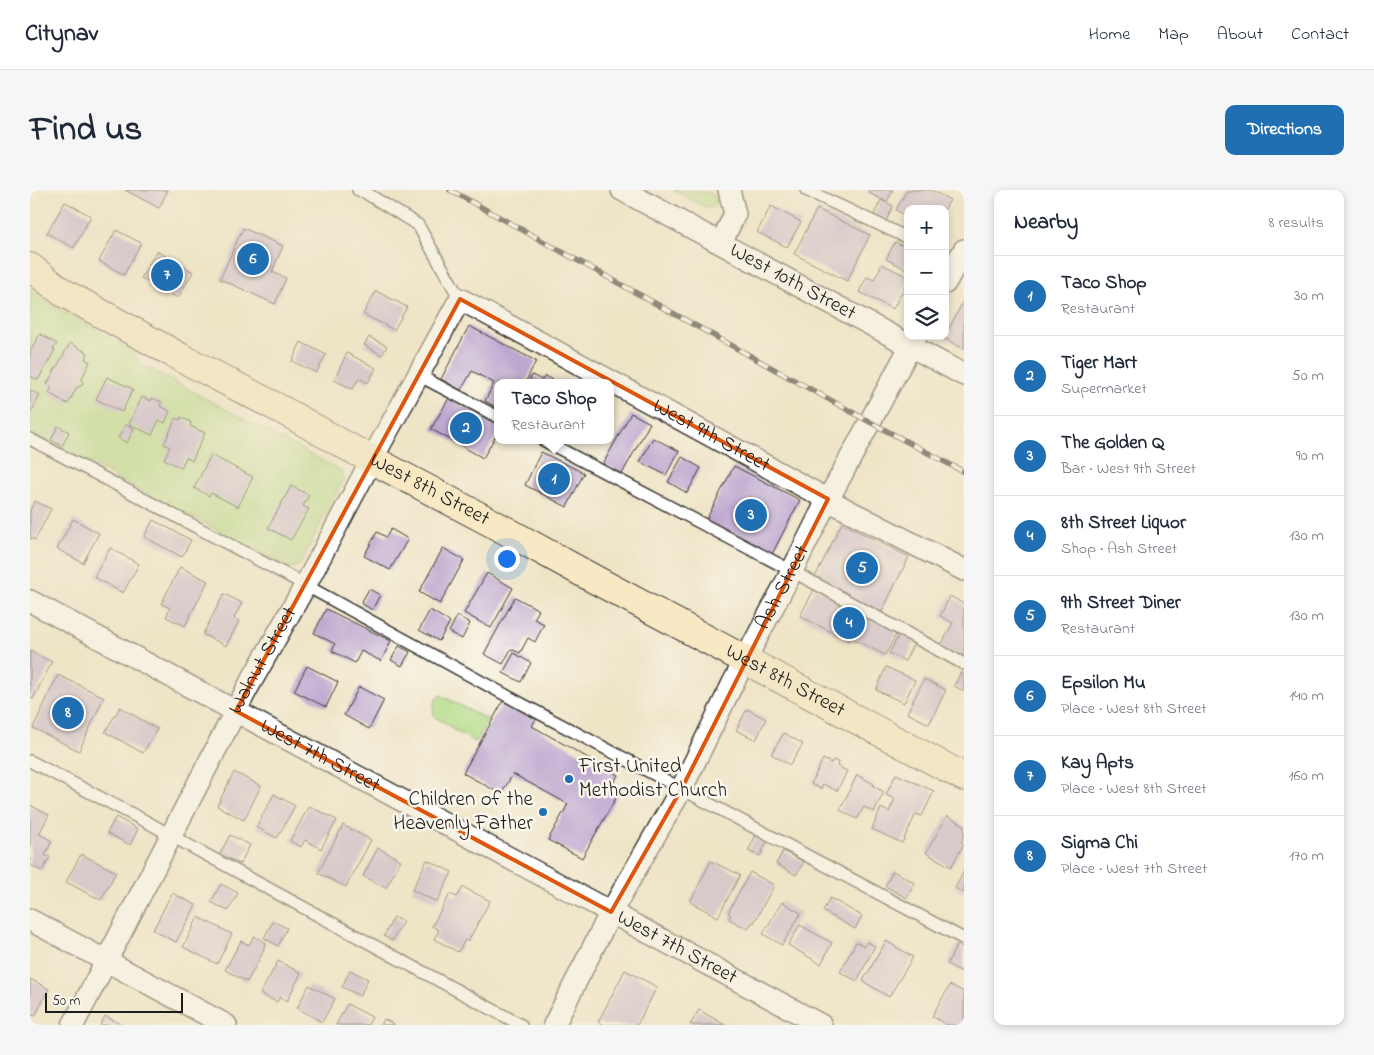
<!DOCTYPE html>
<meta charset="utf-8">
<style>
:root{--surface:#fff;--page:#f6f6f7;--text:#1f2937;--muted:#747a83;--line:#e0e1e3;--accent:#1f6fb2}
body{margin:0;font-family:"Indie Flower",sans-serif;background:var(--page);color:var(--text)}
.controls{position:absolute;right:15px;top:15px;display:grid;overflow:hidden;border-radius:10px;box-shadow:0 2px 8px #0003}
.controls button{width:45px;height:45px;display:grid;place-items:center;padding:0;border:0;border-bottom:1px solid var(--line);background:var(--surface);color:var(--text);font:25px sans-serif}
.scale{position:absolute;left:15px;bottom:12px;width:138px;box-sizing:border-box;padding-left:5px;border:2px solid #1c1c1c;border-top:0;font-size:14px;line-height:18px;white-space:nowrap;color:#1c1c1c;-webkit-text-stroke:4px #fbf7ec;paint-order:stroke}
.you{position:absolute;left:476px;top:368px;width:18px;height:18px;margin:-12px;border:4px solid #fff;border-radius:50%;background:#1a73e8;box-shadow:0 0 0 8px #1a73e833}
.badge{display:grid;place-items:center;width:32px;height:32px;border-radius:50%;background:var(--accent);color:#fff;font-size:16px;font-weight:700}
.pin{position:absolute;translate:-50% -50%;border:2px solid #fff;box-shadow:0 1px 5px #0006}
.popup{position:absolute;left:464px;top:189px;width:120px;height:65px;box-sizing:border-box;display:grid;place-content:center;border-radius:10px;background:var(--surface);filter:drop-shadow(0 1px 4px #0005);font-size:16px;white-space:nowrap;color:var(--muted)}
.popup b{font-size:19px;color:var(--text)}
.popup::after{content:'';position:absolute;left:50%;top:100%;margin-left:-10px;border:10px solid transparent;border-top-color:var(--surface)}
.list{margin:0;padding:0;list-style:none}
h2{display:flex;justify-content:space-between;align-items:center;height:65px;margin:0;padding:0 20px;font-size:21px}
h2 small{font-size:16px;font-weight:400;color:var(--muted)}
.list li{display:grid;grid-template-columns:32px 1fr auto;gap:15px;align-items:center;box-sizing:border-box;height:80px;padding:0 20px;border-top:1px solid var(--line)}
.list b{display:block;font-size:19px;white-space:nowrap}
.list p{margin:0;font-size:16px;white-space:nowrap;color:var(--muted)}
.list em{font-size:16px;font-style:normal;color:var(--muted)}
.icon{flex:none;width:28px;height:28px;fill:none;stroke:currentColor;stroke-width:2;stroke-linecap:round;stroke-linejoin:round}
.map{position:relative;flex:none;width:934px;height:835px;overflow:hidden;border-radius:10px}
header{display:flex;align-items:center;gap:30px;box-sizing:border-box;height:70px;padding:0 25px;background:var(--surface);border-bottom:1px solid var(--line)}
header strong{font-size:24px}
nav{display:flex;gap:28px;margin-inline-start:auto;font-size:18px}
.intro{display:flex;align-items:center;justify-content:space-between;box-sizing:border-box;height:120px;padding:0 30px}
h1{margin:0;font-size:35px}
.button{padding:12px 22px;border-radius:10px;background:var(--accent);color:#fff;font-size:18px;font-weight:700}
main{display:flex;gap:30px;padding:0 30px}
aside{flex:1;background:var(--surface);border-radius:10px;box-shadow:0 2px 8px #0003}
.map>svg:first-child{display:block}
</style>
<header>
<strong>Citynav</strong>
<nav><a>Home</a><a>Map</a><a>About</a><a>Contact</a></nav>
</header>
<div class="intro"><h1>Find us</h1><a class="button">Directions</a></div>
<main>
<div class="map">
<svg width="934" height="835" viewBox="0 0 934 835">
<rect width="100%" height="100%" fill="#fbf7ec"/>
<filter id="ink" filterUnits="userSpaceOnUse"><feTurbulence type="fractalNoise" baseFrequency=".02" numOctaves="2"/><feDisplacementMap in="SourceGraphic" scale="10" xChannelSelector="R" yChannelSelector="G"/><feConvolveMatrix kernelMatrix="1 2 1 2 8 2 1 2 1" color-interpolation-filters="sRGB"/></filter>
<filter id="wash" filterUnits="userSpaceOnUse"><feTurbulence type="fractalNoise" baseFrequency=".0096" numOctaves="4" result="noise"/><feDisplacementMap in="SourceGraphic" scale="20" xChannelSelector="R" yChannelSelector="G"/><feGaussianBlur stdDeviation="1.12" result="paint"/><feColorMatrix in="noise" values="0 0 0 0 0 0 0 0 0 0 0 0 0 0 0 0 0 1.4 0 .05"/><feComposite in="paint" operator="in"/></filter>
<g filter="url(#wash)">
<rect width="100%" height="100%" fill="#eee4c6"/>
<path fill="#b1da85" stroke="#667b50" d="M643,0C656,0 680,0 687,8L686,14L681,17H676Z
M0,98L22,115L99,158L111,174L313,282L314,289L269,376L261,378L0,243Z
M410,505L458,530L446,552L422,539L419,535L405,527C402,518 403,512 410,505Z"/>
<g id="blocks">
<path fill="#bda8d0" d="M95,0H138L129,18Z
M839,0H863L857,12L837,2Z
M877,0H901L920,10L915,19H878V27L866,20Z
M851,10L863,16L856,31L844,25Z
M35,12L61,26L44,58L17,43Z
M741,16L771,32L757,57L727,42Z
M787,19L840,45L817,91L764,64Z
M213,38L253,56L242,82L256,88L245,114L190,89Z
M86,40L111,53L94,85L69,71Z
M865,52L878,58V80L856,69Z
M127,61L163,82L148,108L111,88Z
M852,74L878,87V90L863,119L829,102L837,87L844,90Z
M346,101L377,117L364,140L333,124Z
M934,110V159L914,148Z
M439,136L506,171L495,193H468V218L455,211L464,193L442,181L431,200L411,189Z
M10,144L27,154L23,159L25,160L8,190L0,186V162Z
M339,147L357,156L352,165L334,155Z
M271,152L296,165L286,183L262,171Z
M40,153L58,163L55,169L60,172L52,188L53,193L51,196L47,197L38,214L19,203L22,197L17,194Z
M317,163L346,178L338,193L329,188L323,199L304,190Z
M502,185L512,190L515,186L523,190L522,193H498Z
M77,187L103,199L92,222L66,209Z
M0,200L10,205L1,223L0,222Z
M112,207L121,211L122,208L132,212L130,216L140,221L135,233L129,230L122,245L99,234Z
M419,208L468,235V242L453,268L401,239Z
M601,223L620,233L592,284L573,274Z
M151,227L161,232L160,236L175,243L162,271L156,267L151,278L134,269L140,257L134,254L146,228L150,230Z
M96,234L104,239L97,253L88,248Z
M28,236L39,242L32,256L21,250Z
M623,248L649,261L636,285L610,272Z
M511,262L554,283L537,317L495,295Z
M181,265L223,287L208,317L181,303L179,306L164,298Z
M652,267L671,278L657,303L638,292Z
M704,276L770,310L741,366L675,332Z
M261,296L279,305L273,316L279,319L261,350L238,338Z
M5,311L21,319L5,350L0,348V320Z
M43,329L69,343L53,373L27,359Z
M123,330L161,350L152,367L114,347Z
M812,333L879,367L851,423L784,389Z
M361,339L378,349L360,380L334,366L347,342L356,347Z
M80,358L109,374L93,403L64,387Z
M413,358L434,370L410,414L389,402Z
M150,377L178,391L155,436L136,427L140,418L131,414Z
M457,383L483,398L461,438L434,423Z
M785,398L868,441L855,465L821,448L819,451L770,426Z
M339,399L350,405L342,420L331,413Z
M194,404L212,413L204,428L209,431L196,456L173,444Z
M920,406L934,414V462L931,468L910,457L923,433L910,426Z
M485,407L509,420L504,429L514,434L505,452L498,448L490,463L481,459L473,474L454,464Z
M296,419L361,451L351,471L331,461L325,473L302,461L305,454L284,443Z
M400,420L420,432L409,451L389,440Z
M427,426L440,433L432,449L419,442Z
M870,443L885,451L875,471L859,463Z
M369,456L380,462L372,476L361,470Z
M0,461L22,472L3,509L0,507Z
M484,463L501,473L491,492L473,483Z
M277,476L308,492L296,517L264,501Z
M856,477L885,490L874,513L846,500Z
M931,482L934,484V501L924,496Z
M28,485L74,507L49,561L3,538Z
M894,489L916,500L899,534L877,523Z
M329,497L354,510L339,539L314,525Z
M473,511L506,529L502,536L588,585L583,594L591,599L552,668L518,650L538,614L483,584L471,604L433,583Z
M90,517L127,539L113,563L75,542Z
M717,519L736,529L726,550L706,540Z
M754,543L773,554L760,575L741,564Z
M793,569L801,573L803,570L808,572L807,576L817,581L807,601L793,594L791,599L781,594Z
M204,582L231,596L214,630L187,616Z
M866,584L904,601L892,626L886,624L872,653L842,639L851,618L859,622L865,609L856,605Z
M827,585L844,594L843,596L854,602L844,622L834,617L827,629L810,620Z
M244,604L265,616L247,648L226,637Z
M0,615L19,625L9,644L22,651L15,665L20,667L12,681L0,675Z
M279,616L307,630L291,659L275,650L271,657L260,651Z
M917,626L934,635V646L931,652L934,654L921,677L896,663Z
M86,627L108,639L100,655L77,643Z
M313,635L341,650L316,697L288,683Z
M200,645L220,655L210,674L190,664Z
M726,645L737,651L730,666L718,661Z
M348,658L371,670L356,698L333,686Z
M753,661L774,672L766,685L746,674Z
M51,664L86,682L71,710L36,692Z
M397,670L422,682L407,712L382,700Z
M681,671L710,685L688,727L660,712Z
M863,681L885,693L877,708L855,696Z
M934,681V703L925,698Z
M720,682L744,695L724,733L722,732L718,739L699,729L701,725L698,723Z
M191,694L208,703L198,721L181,712Z
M433,697L460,711L438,751L435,750L428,762L404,749L409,740L402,736L420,704L427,707Z
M142,703L166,715L146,752L123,740Z
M800,708L832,726L825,739L793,721Z
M752,712L771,723L752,755L733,744Z
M168,727L202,744L187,774L153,757Z
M364,727L373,732L362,751L354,746Z
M243,731L257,738L248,756L234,748Z
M770,735L802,753L791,774L758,755Z
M224,746L236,753L233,759L234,760L217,792L195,780L211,751L219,755Z
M856,751L883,767L859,807L833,791Z
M826,752L834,756L837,752L845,756L827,791L810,782Z
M927,755L934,759V783L917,774Z
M248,771L271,783L257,811L250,807L247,812L230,804Z
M320,780L338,789L330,806L312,797Z
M595,780L627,797L607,835H574L568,832Z
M0,789L19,799L5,826L0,824Z
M279,795L305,809L292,832L267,818Z
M920,795L934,802V835H917L902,826Z
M317,814L342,827L338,835H306Z
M669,820L695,835H660Z
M75,826L92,835H70Z
M354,829L365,835H351Z"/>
</g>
</g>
<g filter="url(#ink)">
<use href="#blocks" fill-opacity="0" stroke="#3c3a36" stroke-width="1"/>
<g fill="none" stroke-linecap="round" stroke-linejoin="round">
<defs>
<path id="lane" d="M328,0L336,3L388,35L430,109
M776,0L878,48
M388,185L468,227
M0,249L255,384L490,513L934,749
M513,250L762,381L934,474
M0,571L119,633L158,655L491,835"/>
<g id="street">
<path id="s1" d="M592,0L934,185"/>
<path d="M691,53L705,24L699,0"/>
<path d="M915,93L934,60"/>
<path id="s2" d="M0,411L791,835"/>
<path d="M0,730L196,835"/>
<path id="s3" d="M43,835L218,497L275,396L342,269L430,109L815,319L934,380"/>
<path id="s4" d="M524,835L581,722L652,598L703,493L762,381L793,319L886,146"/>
</g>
<g id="secondary">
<path id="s5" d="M0,77L32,102L150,167L254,221L320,258L460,332L564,389L934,587"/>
</g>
</defs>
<use href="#lane" stroke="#3c3a36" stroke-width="14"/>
<use href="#street" stroke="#3c3a36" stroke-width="24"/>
<use href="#secondary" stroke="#3c3a36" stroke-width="30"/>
<use href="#lane" stroke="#fff" stroke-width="11"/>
<use href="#street" stroke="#fff" stroke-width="21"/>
<use href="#secondary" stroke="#f8e8c3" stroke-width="28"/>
<defs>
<path id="rail" d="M420,0L840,232L934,282"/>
</defs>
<use href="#rail" stroke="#1c1c1c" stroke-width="5.5"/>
<use href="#rail" stroke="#fbf7ec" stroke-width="4" stroke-dasharray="11" stroke-linecap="butt"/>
</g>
</g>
<path d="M0 0H934V835H0ZM430,109L798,309L652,598L581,722L206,521Z" fill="#eee4c6" fill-opacity=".55" fill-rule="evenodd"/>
<path fill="none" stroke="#de560d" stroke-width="4" stroke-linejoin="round" d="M430,109L798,309L652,598L581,722L206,521Z"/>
<g fill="#1f6fb2" stroke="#fbf7ec" stroke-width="2">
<circle cx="539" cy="589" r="5"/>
<circle cx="513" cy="622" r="5"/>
</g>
<g text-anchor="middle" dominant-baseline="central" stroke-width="5" stroke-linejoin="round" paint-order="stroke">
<g font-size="21" fill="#1c1c1c" stroke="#fbf7ec">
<text stroke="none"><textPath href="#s1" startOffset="194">West 10th Street</textPath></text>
<text stroke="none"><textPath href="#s3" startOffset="1109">West 9th Street</textPath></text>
<text stroke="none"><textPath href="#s5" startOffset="458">West 8th Street</textPath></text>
<text stroke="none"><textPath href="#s4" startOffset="494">Ash Street</textPath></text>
<text stroke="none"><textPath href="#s3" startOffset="411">Walnut Street</textPath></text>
<text stroke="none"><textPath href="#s5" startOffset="862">West 8th Street</textPath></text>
<text stroke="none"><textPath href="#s2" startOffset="329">West 7th Street</textPath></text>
<text stroke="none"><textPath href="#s2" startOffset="734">West 7th Street</textPath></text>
</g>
<g font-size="21" fill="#1c1c1c" stroke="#fbf7ec" text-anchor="start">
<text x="549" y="577">First United<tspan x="549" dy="24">Methodist Church</tspan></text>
<text x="503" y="610" text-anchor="end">Children of the<tspan x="503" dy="24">Heavenly Father</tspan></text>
</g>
</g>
</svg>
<div class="controls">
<button>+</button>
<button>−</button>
<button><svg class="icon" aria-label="layers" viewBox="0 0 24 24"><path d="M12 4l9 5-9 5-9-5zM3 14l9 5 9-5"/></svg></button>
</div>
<div class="scale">50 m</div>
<div class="you"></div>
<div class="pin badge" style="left:524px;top:289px">1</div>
<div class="popup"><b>Taco Shop</b>Restaurant</div>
<div class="pin badge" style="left:436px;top:238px">2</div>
<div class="pin badge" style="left:721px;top:325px">3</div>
<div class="pin badge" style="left:819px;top:433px">4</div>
<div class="pin badge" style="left:832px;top:378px">5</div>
<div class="pin badge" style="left:223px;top:69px">6</div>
<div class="pin badge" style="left:137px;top:85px">7</div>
<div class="pin badge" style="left:38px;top:523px">8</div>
</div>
<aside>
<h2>Nearby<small>8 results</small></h2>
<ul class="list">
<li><span class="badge">1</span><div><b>Taco Shop</b><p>Restaurant</p></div><em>30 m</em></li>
<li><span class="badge">2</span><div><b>Tiger Mart</b><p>Supermarket</p></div><em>50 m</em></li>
<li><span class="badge">3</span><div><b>The Golden Q</b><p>Bar · West 9th Street</p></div><em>90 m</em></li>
<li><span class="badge">4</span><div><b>8th Street Liquor</b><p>Shop · Ash Street</p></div><em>130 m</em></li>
<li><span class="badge">5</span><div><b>9th Street Diner</b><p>Restaurant</p></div><em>130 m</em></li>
<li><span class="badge">6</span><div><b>Epsilon Mu</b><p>Place · West 8th Street</p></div><em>140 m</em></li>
<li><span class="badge">7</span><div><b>Kay Apts</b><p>Place · West 8th Street</p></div><em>160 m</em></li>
<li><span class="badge">8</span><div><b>Sigma Chi</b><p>Place · West 7th Street</p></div><em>170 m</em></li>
</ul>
</aside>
</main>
